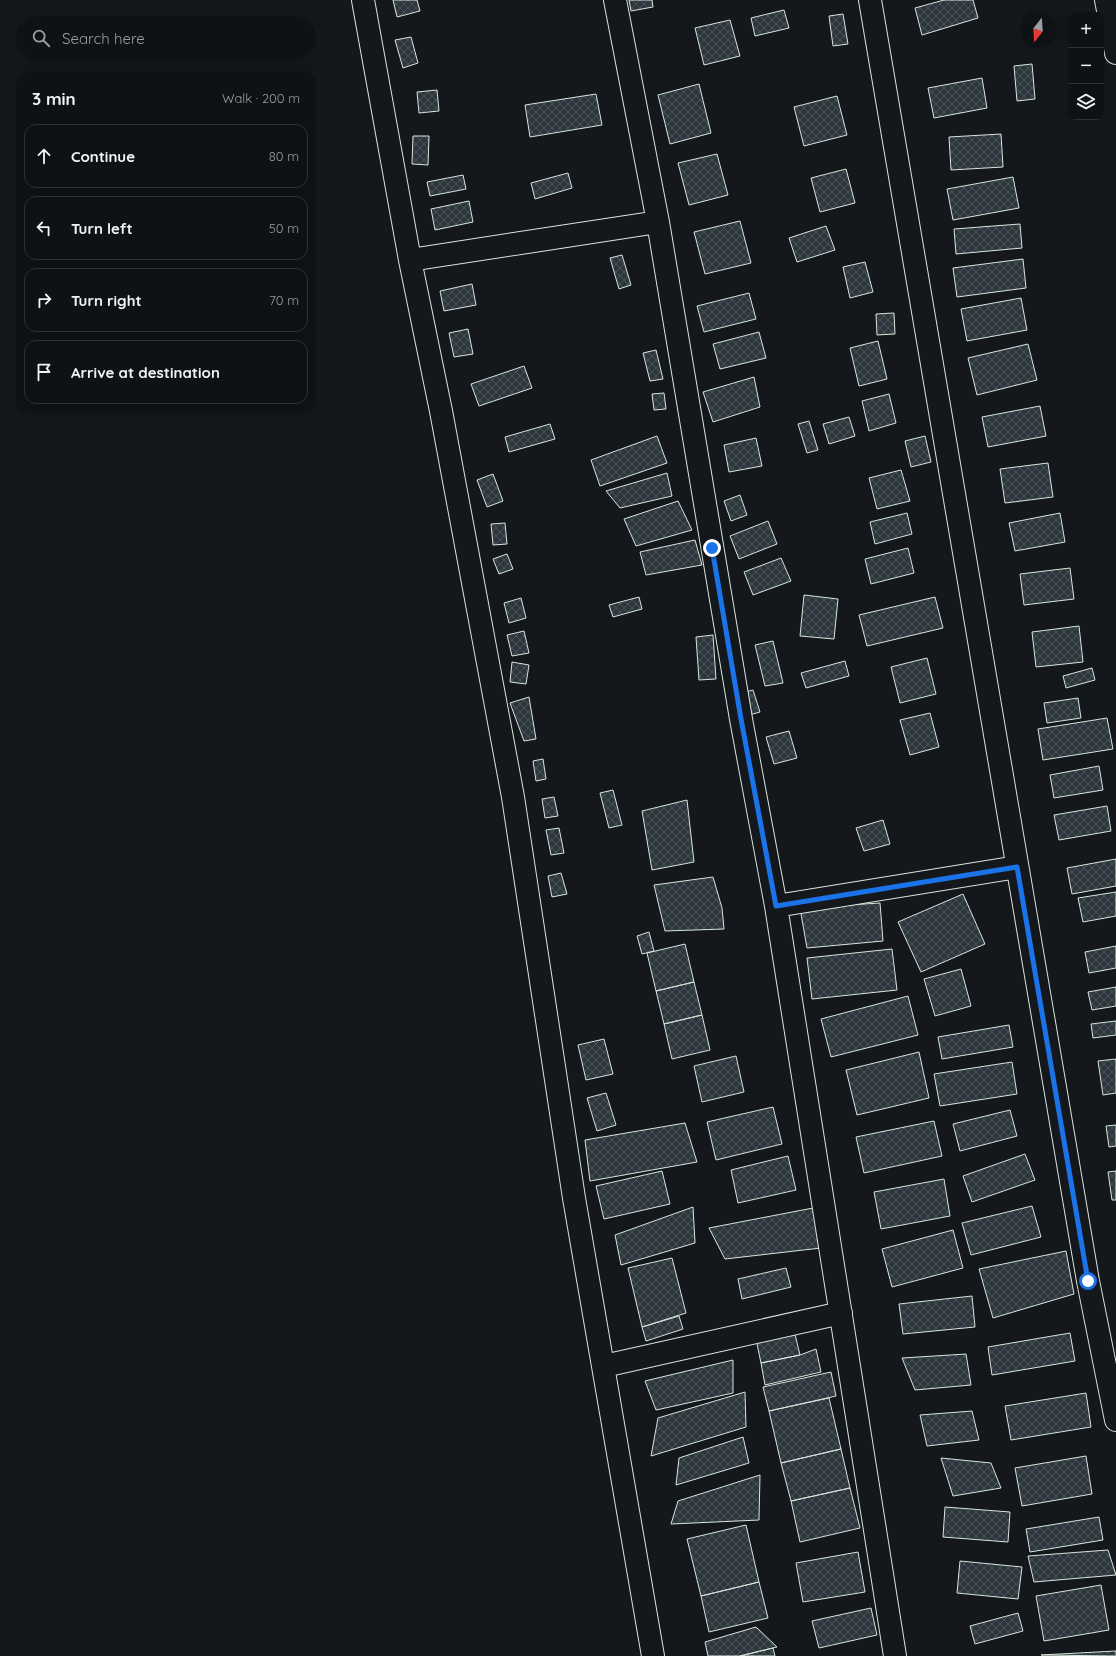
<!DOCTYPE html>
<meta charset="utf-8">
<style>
:root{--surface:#0f1215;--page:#1d2022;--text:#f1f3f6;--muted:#9b9ea0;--line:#2f3234}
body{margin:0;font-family:Quicksand,sans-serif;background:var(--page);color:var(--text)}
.controls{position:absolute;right:12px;top:12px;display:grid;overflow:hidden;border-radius:8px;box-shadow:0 4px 16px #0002}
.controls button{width:36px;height:36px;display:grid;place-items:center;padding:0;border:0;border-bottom:1px solid var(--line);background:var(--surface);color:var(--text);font:20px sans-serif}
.compass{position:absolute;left:1020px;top:12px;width:36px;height:36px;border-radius:50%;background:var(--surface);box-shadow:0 4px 16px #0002;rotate:197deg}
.stop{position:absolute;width:12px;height:12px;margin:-9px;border:3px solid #1a73e8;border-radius:50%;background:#fff}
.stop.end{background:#1a73e8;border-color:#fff;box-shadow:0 1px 4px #0008}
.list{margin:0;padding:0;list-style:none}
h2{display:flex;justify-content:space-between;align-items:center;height:52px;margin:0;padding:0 16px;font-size:17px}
h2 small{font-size:13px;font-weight:400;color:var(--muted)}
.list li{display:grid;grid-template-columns:26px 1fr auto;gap:12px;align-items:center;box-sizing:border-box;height:64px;margin:0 8px 8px;padding:0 8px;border:1px solid var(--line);border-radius:12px}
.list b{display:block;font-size:15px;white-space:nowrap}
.list em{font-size:13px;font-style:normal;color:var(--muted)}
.icon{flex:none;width:22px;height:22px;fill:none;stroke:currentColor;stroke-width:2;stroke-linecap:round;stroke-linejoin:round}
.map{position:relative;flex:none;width:1116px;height:1656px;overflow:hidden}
.search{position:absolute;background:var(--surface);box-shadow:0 4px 16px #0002;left:16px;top:16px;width:300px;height:44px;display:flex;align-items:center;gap:10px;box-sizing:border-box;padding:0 14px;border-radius:22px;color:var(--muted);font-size:15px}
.panel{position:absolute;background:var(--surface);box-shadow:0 4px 16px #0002;left:16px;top:72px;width:300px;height:340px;border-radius:12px}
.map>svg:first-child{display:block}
</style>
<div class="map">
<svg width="1116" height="1656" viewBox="0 0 1116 1656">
<defs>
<pattern id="building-cross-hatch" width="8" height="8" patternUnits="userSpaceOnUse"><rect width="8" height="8" fill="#2c363c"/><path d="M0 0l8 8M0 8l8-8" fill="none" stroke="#4a5358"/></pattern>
</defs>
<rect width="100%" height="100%" fill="#14181c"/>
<path fill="url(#building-cross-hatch)" stroke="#d8e6dc" d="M393,0H417L420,11L397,17Z
M629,0H652L653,7L631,11Z
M944,0H973L978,18L922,35L915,8Z
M784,10L789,28L755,36L751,18Z
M843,14L848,44L833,46L829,16Z
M730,20L740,56L704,65L695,28Z
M411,37L418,63L403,68L395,40Z
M1032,64L1035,99L1017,101L1014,66Z
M982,78L987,108L934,118L928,88Z
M699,84L711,133L670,144L658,95Z
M437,90L439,111L419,113L417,92Z
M596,94L602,125L530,137L525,105Z
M837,96L847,135L804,146L794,107Z
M1001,134L1003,167L951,170L949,137Z
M413,136H429L428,165L412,164Z
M717,154L728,195L689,205L678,163Z
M846,169L855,203L820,212L811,178Z
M568,173L572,188L535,199L531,183Z
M463,175L466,189L430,196L427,182Z
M1013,177L1019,208L953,220L947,189Z
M469,201L473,222L435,230L431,209Z
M740,221L751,263L705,274L694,232Z
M1020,224L1022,248L956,254L954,229Z
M826,226L835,250L797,262L789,238Z
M622,255L631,285L619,289L610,258Z
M1023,259L1026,288L957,297L953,268Z
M865,262L873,292L850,298L843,267Z
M472,284L476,305L444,311L440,291Z
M749,293L756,319L704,332L697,306Z
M1021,298L1027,330L967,341L961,309Z
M894,313L895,334L877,335L876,314Z
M468,329L473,354L454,357L449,333Z
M759,332L766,358L720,369L713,344Z
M878,341L887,379L859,386L850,348Z
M1028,344L1037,380L977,395L968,358Z
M656,350L663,379L650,381L643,353Z
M524,366L532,388L479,406L471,384Z
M754,377L760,407L713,422L703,392Z
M664,393L666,409L654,410L652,394Z
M889,394L896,423L869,431L862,401Z
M1040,406L1046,436L988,447L982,417Z
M849,417L855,436L829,444L823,424Z
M809,421L818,450L807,453L798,424Z
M550,424L555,439L509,452L505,437Z
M657,436L667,463L600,486L591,460Z
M925,436L931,462L911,467L905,441Z
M756,438L762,466L729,472L724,445Z
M1048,463L1053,497L1005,503L1000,469Z
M901,470L910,501L877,509L869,478Z
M667,473L672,496L620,508L606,491Z
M493,474L503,501L487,507L477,480Z
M740,495L747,515L731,521L724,501Z
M678,501L692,530L636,546L624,519Z
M907,513L912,534L875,544L870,522Z
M1060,513L1065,542L1015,551L1009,523Z
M768,521L777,544L739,559L730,536Z
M505,523L507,544L493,545L491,524Z
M695,540L702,565L646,575L640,552Z
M908,548L914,573L871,584L865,559Z
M507,554L513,569L499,574L493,559Z
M781,558L791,581L753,595L744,572Z
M1070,568L1074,599L1024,605L1020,574Z
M804,595L838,599L834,639L800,636Z
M639,597L642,609L613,617L609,605Z
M935,597L943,628L867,646L859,615Z
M521,598L526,618L509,623L504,603Z
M1079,626L1083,662L1036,667L1032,632Z
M524,631L529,653L512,656L507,635Z
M713,635L716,679L699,680L696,637Z
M773,641L783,683L765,686L755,645Z
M927,658L936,694L900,703L891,667Z
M845,661L849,676L806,688L801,673Z
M512,662L529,665L526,684L510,682Z
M1092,668L1095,680L1066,688L1063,676Z
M753,690L760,712L749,715L742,693Z
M529,697L536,739L524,741L510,703Z
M1078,698L1081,718L1047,723L1044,703Z
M930,713L939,747L910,755L900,720Z
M1107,718L1113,749L1043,760L1038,729Z
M789,731L797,758L774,764L766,737Z
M543,759L546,779L536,781L533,761Z
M1099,766L1103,790L1054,798L1050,775Z
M613,790L622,825L609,828L600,793Z
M554,797L558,816L545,818L542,799Z
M687,800L694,862L652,870L642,811Z
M1107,806L1111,831L1059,840L1054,815Z
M883,820L890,844L864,851L856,828Z
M559,828L564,853L551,855L546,830Z
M1116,859V886L1072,894L1067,868Z
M561,873L567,894L552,897L548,876Z
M713,877L722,908L724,929L665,931L654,885Z
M1116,892V916L1083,922L1078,898Z
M963,894L985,944L921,972L898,922Z
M880,903L883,941L807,948L800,908Z
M649,932L654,951L642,954L637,936Z
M685,944L694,982L656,991L647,953Z
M1116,946V968L1089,973L1085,952Z
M892,949L897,990L812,999L807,958Z
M961,969L971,1006L935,1016L924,979Z
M694,982L702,1015L664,1024L656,991Z
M1116,987V1006L1092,1010L1088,992Z
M908,996L918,1035L831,1057L821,1019Z
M702,1015L710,1050L672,1059L664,1024Z
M1116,1021V1035L1093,1038L1091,1024Z
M1009,1025L1013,1047L942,1059L938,1037Z
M604,1039L613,1074L586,1080L578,1045Z
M919,1052L929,1098L857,1115L846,1070Z
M736,1056L744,1092L702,1102L694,1066Z
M1116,1059V1093L1103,1095L1098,1061Z
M1012,1062L1017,1094L940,1106L934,1074Z
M606,1093L616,1125L597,1131L587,1098Z
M773,1107L782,1144L716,1160L707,1122Z
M1010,1110L1017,1136L960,1151L953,1124Z
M934,1121L942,1156L864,1173L856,1137Z
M685,1123L697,1162L590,1181L585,1140Z
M1116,1125V1146L1109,1147L1106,1126Z
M1025,1154L1035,1180L972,1202L963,1176Z
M788,1156L796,1190L738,1203L731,1170Z
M662,1171L670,1204L604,1219L596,1186Z
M1116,1171V1200H1112L1108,1172Z
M944,1179L950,1216L881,1229L874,1192Z
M1032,1206L1041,1237L971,1255L962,1223Z
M693,1207L695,1243L621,1265L615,1235Z
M813,1208L821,1248L725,1259L709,1228Z
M953,1230L963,1268L892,1287L882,1249Z
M1066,1251L1074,1294L993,1318L979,1269Z
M672,1258L686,1313L642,1327L628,1268Z
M786,1268L791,1287L742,1299L738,1279Z
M972,1296L975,1327L903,1334L899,1304Z
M679,1316L683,1329L646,1341L642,1327Z
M794,1330L800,1355L761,1363L756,1339Z
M1070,1333L1075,1361L992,1375L988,1347Z
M816,1349L821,1372L765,1385L761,1363L800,1355Z
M966,1354L971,1385L915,1390L902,1358Z
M733,1360V1393L656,1410L645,1381Z
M831,1372L836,1396L769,1411L763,1387Z
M745,1392L746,1427L651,1456L658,1418Z
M1086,1393L1091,1427L1011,1440L1005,1406Z
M829,1398L841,1449L781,1463L769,1411Z
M972,1411L979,1440L927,1446L920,1415Z
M743,1437L749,1463L676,1485L679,1458Z
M841,1449L850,1488L791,1501L781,1463Z
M1086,1456L1092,1494L1022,1506L1015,1468Z
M941,1458L991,1463L1001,1488L953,1496Z
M760,1475L759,1520L671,1524L678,1501Z
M850,1488L860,1528L800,1542L791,1501Z
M945,1507L1010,1512L1008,1542L943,1537Z
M1099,1517L1103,1540L1030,1552L1026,1529Z
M746,1525L759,1582L701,1596L687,1539Z
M1108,1550L1116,1575L1034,1582L1028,1556Z
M858,1552L865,1592L803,1602L796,1563Z
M960,1561L1022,1567L1018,1599L957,1593Z
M759,1582L768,1618L709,1632L701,1596Z
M1101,1585L1109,1630L1044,1641L1036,1596Z
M871,1608L877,1635L819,1648L812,1621Z
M1018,1613L1023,1631L975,1644L970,1626Z
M756,1627L777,1647L740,1656H708L705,1642Z
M773,1648L775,1656H740Z
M1116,1651V1656L1041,1655Z"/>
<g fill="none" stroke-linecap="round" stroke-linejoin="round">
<defs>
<path id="minor" d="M363,0L410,260L441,411L513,797L574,1198L653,1656
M615,0L658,222L741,719L776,906L895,1656
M870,0L1088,1281L1116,1420
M1106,0L1116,53
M410,260L658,222
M776,906L1017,867
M604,1366L841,1313"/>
</defs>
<use href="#minor" stroke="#d8e6dc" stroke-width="24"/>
<use href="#minor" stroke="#14181c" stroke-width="22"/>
</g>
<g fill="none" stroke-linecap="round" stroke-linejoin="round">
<path stroke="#1a73e8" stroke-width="5" d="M712,548L741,719L776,906L1017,867L1088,1281"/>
</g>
</svg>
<div class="controls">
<button>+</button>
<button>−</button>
<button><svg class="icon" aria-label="layers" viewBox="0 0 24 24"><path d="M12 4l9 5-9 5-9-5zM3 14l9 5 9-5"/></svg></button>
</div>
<svg class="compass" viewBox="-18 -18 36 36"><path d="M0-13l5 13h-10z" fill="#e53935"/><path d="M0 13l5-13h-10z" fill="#9b9ea0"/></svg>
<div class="stop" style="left:1088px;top:1281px"></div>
<div class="stop end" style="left:712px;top:548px"></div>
<div class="search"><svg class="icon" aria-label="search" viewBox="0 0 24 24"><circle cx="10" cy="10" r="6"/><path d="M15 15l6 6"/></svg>Search here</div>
<section class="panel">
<h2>3 min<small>Walk · 200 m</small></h2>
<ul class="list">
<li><svg class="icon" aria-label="ahead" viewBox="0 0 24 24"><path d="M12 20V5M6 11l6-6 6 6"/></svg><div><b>Continue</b></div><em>80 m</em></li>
<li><svg class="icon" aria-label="left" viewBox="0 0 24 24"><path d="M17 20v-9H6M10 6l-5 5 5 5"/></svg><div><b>Turn left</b></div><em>50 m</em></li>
<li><svg class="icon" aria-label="right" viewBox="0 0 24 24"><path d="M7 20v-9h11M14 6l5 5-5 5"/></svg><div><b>Turn right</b></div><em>70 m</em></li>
<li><svg class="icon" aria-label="arrive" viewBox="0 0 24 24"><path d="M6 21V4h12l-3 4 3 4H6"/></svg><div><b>Arrive at destination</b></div></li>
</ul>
</section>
</div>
